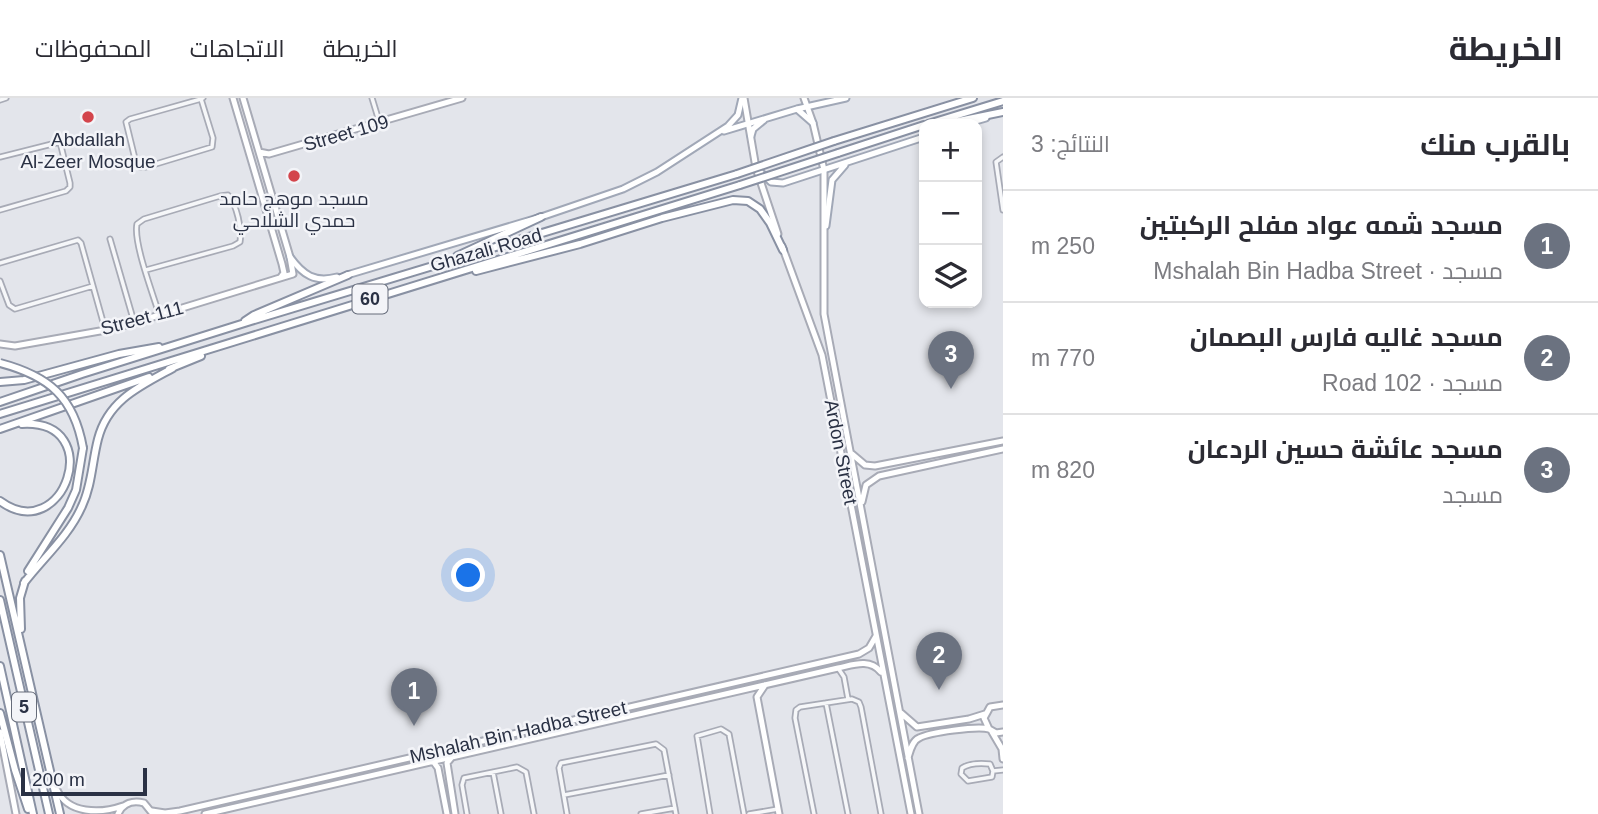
<!DOCTYPE html>
<html lang="ar">
<meta charset="utf-8">
<style>
:root{--surface:#fff;--page:#f7f7f7;--text:#2b2b33;--muted:#7c7c81;--line:#e1e1e2;--accent:#d3454c}
body{margin:0;font-family:Helvetica,Cairo,sans-serif;background:var(--page);color:var(--text);direction:rtl}
.controls{position:absolute;right:21px;top:21px;display:grid;overflow:hidden;border-radius:14px;box-shadow:0 4px 10px #0003}
.controls button{width:63px;height:63px;display:grid;place-items:center;padding:0;border:0;border-bottom:2px solid var(--line);background:var(--surface);color:var(--text);font:35px sans-serif}
.scale{position:absolute;left:21px;bottom:18px;width:126px;box-sizing:border-box;padding-left:7px;border:4px solid #2a3144;border-top:0;font-size:19px;line-height:24px;white-space:nowrap;color:#2a3144;-webkit-text-stroke:5px #f3f4f8;paint-order:stroke}
.you{position:absolute;left:469px;top:478px;width:24px;height:24px;margin:-18px;border:5px solid #fff;border-radius:50%;background:#1a73e8;box-shadow:0 0 0 10px #1a73e833}
.badge{display:grid;place-items:center;width:46px;height:46px;border-radius:50%;background:var(--accent);color:#fff;font-size:23px;font-weight:700}
.pin{position:absolute;translate:-50% -58px;filter:drop-shadow(0 2px 4px #0008)}
.pin::after{content:'';position:absolute;top:37px;width:24px;height:21px;background:inherit;clip-path:polygon(0 0,100% 0,50% 100%)}
.list{margin:0;padding:0;list-style:none}
h2{display:flex;justify-content:space-between;align-items:center;height:91px;margin:0;padding:0 28px;font-size:30px}
h2 small{font-size:23px;font-weight:400;color:var(--muted)}
.list li{display:grid;grid-template-columns:46px 1fr auto;gap:21px;align-items:center;box-sizing:border-box;height:112px;padding:0 28px;border-top:2px solid var(--line)}
.list b{display:block;font-size:26px;white-space:nowrap}
.list p{margin:0;font-size:23px;white-space:nowrap;color:var(--muted)}
.list em{font-size:23px;font-style:normal;color:var(--muted)}
.icon{flex:none;width:38px;height:38px;fill:none;stroke:currentColor;stroke-width:2;stroke-linecap:round;stroke-linejoin:round}
.map{position:relative;flex:none;width:1003px;height:716px;overflow:hidden;direction:ltr}
header{display:flex;align-items:center;gap:42px;box-sizing:border-box;height:98px;padding:0 35px;background:var(--surface);border-bottom:2px solid var(--line)}
header strong{font-size:33px}
nav{display:flex;gap:38px;margin-inline-start:auto;font-size:24px}
main{display:flex}
aside{flex:1;background:var(--surface)}
.map>svg:first-child{display:block}
</style>
<header>
<strong>الخريطة</strong>
<nav><a>الخريطة</a><a>الاتجاهات</a><a>المحفوظات</a></nav>
</header>
<main>
<aside>
<h2>بالقرب منك<small>النتائج: 3</small></h2>
<ul class="list">
<li><span class="badge" style="background:#6b7280">1</span><div><b>مسجد شمه عواد مفلح الركبتين</b><p>مسجد · Mshalah Bin Hadba Street</p></div><em>250 m</em></li>
<li><span class="badge" style="background:#6b7280">2</span><div><b>مسجد غاليه فارس البصمان</b><p>مسجد · Road 102</p></div><em>770 m</em></li>
<li><span class="badge" style="background:#6b7280">3</span><div><b>مسجد عائشة حسين الردعان</b><p>مسجد</p></div><em>820 m</em></li>
</ul>
</aside>
<div class="map">
<svg width="1003" height="716" viewBox="0 0 1003 716">
<rect width="100%" height="100%" fill="#e3e5eb"/>
<g fill="none" stroke-linecap="round" stroke-linejoin="round">
<defs>
<path id="street" d="M372,0L379,23
M201,1L213,40L212,49L146,69H139L136,65L126,24L130,21L201,1L203,0
M0,2L6,0
M0,59L60,44L70,85V89L66,93L0,112
M1003,59L996,64L1003,112
M110,141L134,224
M0,165L78,142L81,145L105,231
M146,172L233,148L240,144C242,131 237,107 228,97L220,98L144,121L137,126C133,144 153,196 159,216
M0,183L9,207L15,211L93,188
M838,570L844,579L848,601
M826,605L848,716
M993,673L990,666C981,665 970,665 962,670L961,676L968,683L992,679L993,673L1003,672
M493,674L501,716
M564,697L669,677
M467,716L462,687L464,680L517,669L526,674L534,716
M567,716L559,670L561,665L656,646L664,652L676,716
M641,716L675,710
M710,716L697,638L721,631L729,636L744,716
M749,716L778,711
M814,716L795,620L796,612L800,609L852,601L859,604L861,609L881,716"/>
<path id="secondary" d="M233,0L282,166L284,175L281,179
M744,0L756,70L778,136
M804,0L813,25L824,72V216L919,716
M259,54L269,56L462,0
M782,148L822,257L911,716
M0,246L15,248L117,230L293,176L290,159L243,0
M852,356L865,367L875,368L1003,343
M862,404L866,387L879,378L1003,351
M765,587L757,599L779,716
M1003,607L990,609L984,620L989,631L996,635L1003,634
M901,615L917,629L969,621L985,616
M0,634L16,716
M992,634L1002,651L1003,661
M452,659L447,665L455,716
M908,660C910,653 912,643 919,640C930,634 977,628 989,631
M433,663L438,670L447,716
M57,692C68,716 100,716 123,708
M152,713L165,715L180,713L859,556L869,550L876,538
M118,716C123,705 133,702 144,705L153,716
M205,716L838,570C853,567 869,560 881,574"/>
<path id="primary" d="M797,11L813,25
M965,26L986,20
M724,33L797,11L846,0
M751,38L753,31L764,22
M756,70L771,84L783,85L924,39
M826,128L832,82L845,67
M290,159C303,177 315,185 337,179
M347,177L541,119L623,91L657,74L728,28L738,17L742,0"/>
<path id="highway" d="M928,26L1003,3
M944,26L1003,14
M834,43L973,0
M838,55L924,27
M457,158L541,119
M476,173L580,146L662,120L733,102L748,103L760,111L770,125L783,152
M245,223L254,217L348,177
M169,271L201,258
M0,284L24,282L119,256L159,249
M0,304L82,276L251,223L737,76
M0,316L740,87
M0,331L149,279
M0,403C64,450 108,321 22,326
M0,457L60,716
M28,473L68,410L76,392L83,350
M24,485C43,460 69,438 82,408C92,387 92,364 98,341C108,302 140,288 173,270
M0,502L49,716
M21,531L20,500L25,483
M0,568L33,716
M0,615L15,672L28,711"/>
</defs>
<use href="#street" stroke="#a8abb6" stroke-width="7"/>
<use href="#secondary" stroke="#a8abb6" stroke-width="9"/>
<use href="#primary" stroke="#a1a8b7" stroke-width="9"/>
<use href="#highway" stroke="#8991a3" stroke-width="10"/>
<use href="#street" stroke="#f6f7f9" stroke-width="3.5"/>
<use href="#secondary" stroke="#fff" stroke-width="5"/>
<use href="#primary" stroke="#fff" stroke-width="5"/>
<use href="#highway" stroke="#fff" stroke-width="6"/>
<defs>
<path id="highway-bridge" d="M737,76L834,43
M740,87L838,55
M0,265C49,278 74,299 83,350"/>
</defs>
<use href="#highway-bridge" stroke="#8991a3" stroke-width="10" stroke-linecap="butt"/>
<use href="#highway-bridge" stroke="#fff" stroke-width="6"/>
</g>
<g fill="#d3454c" stroke="#f3f4f8" stroke-width="2.5">
<circle cx="88" cy="19" r="7"/>
<circle cx="294" cy="78" r="7"/>
</g>
<g text-anchor="middle" dominant-baseline="central" stroke-width="5" stroke-linejoin="round" paint-order="stroke">
<g fill="#f3f4f8" stroke="#666c7a" stroke-width="2">
<rect x="352.5" y="186.5" width="35" height="29" rx="5"/>
<rect x="12" y="594.5" width="24" height="29" rx="5"/>
</g>
<g font-size="18" font-weight="bold" fill="#2a3144">
<text x="370" y="201">60</text>
<text x="24" y="609">5</text>
</g>
<g font-size="19" fill="#2a3144" stroke="#f3f4f8">
<text transform="translate(346 35) rotate(-16)">Street 109</text>
<text transform="translate(486 152) rotate(-16)">Ghazali Road</text>
<text transform="translate(142 220) rotate(-15)">Street 111</text>
<text transform="translate(841 354) rotate(79)">Ardon Street</text>
<text transform="translate(518 634) rotate(-13)">Mshalah Bin Hadba Street</text>
</g>
<g font-size="19" fill="#2a3144" stroke="#f3f4f8">
<text x="88" y="41">Abdallah<tspan x="88" dy="22">Al-Zeer Mosque</tspan></text>
<text x="294" y="100">مسجد موهج حامد<tspan x="294" dy="22">حمدي الشلاحي</tspan></text>
</g>
</g>
</svg>
<div class="controls">
<button>+</button>
<button>−</button>
<button><svg class="icon" aria-label="layers" viewBox="0 0 24 24"><path d="M12 4l9 5-9 5-9-5zM3 14l9 5 9-5"/></svg></button>
</div>
<div class="scale">200 m</div>
<div class="you"></div>
<div class="pin badge" style="left:414px;top:628px;background:#6b7280">1</div>
<div class="pin badge" style="left:939px;top:592px;background:#6b7280">2</div>
<div class="pin badge" style="left:951px;top:291px;background:#6b7280">3</div>
</div>
</main>
